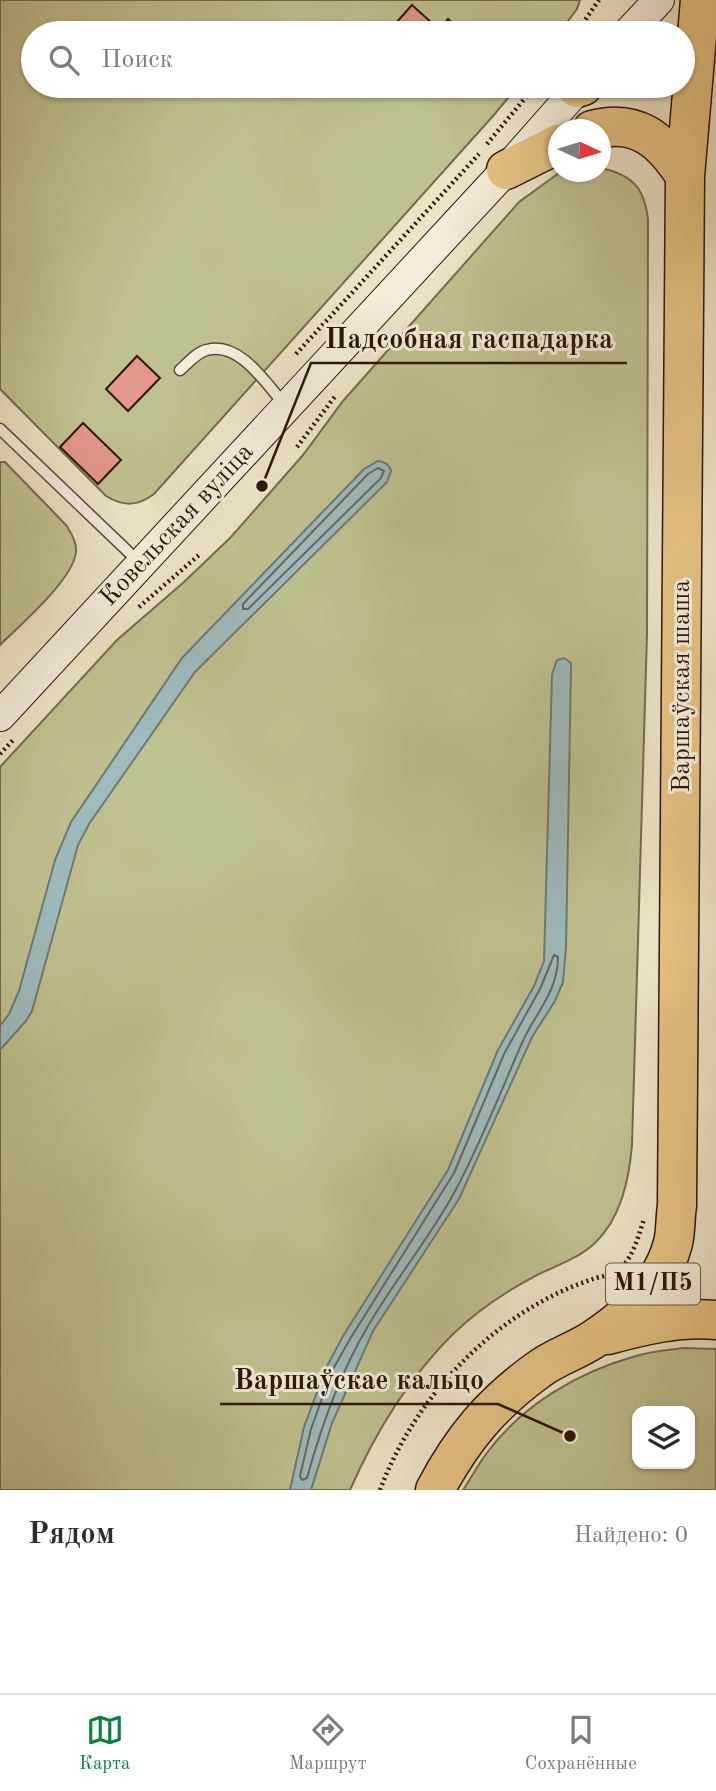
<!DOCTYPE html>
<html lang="ru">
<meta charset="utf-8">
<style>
:root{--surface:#fff;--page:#f7f7f7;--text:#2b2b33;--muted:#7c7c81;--line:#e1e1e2;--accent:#0b8043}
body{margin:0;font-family:"Old Standard TT",serif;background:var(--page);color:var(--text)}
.controls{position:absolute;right:21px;bottom:21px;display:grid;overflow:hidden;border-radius:14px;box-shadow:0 2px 5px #0004}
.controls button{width:63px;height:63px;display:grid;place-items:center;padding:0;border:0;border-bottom:2px solid var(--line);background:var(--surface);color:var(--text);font:35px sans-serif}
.compass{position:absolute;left:548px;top:119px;width:63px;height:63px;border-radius:50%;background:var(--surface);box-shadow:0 2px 5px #0004;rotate:94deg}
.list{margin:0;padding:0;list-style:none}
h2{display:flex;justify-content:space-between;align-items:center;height:91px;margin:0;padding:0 28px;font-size:30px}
h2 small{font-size:23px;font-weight:400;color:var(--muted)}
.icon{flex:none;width:38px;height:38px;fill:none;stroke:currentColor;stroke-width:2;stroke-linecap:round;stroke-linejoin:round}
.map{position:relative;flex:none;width:716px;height:1490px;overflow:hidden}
.search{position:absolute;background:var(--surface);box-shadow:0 2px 5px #0004;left:21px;right:21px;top:21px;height:77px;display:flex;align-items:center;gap:18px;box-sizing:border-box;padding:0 24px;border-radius:38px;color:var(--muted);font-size:26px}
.sheet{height:203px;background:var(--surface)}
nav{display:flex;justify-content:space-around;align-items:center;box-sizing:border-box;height:98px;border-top:2px solid var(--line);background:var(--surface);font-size:19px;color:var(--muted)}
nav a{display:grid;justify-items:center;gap:4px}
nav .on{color:var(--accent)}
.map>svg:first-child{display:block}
</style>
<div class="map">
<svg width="716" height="1490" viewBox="0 0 716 1490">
<rect width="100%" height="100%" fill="#ede4c7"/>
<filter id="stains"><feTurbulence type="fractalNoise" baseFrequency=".00286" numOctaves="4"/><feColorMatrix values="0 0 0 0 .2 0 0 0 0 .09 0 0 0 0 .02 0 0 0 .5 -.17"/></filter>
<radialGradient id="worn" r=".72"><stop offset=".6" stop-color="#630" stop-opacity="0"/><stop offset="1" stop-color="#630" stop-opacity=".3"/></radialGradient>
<path fill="#c0c190" stroke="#766b4c" stroke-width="2" fill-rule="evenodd" d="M0,0H580L577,9L559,33H33V86H518L493,116L154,494C138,506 124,507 106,496L0,389Z
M601,168C632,175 644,187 648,219L647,633L632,1145C629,1180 621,1218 595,1243C579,1258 558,1265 539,1274C508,1290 478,1310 452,1335C408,1379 375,1433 350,1490H0V767L117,640L184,582L231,537L303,455L343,401L519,202L559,173L600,172Z
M0,462H5L67,526C71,534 77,542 76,552C73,580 20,625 0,645Z
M684,1348L716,1349V1490H463C471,1478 478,1465 486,1454C522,1405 578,1372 636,1356C652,1351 669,1350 684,1348ZM637,1411H690V1464H637Z"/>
<path fill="#9ebcbf" stroke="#707975" stroke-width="2" d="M378,461C385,462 389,464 391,471L387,482L195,672L89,824L78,845L32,1011L26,1021L0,1050V1026L9,1014L19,991L55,860L71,822L182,658L364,469Z
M564,658L571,663V668L566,947L563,982L555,1001L532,1037L459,1199L373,1331L332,1423L311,1490H290L304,1427L326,1368L343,1336L448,1170L498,1050L534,986L544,961L552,675L557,660Z"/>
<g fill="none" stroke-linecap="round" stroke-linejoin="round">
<path stroke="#656863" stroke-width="2" d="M378,468L384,471L381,478L248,609H243V604L368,474Z
M554,955L558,957C558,992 535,1013 522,1043C500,1093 480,1145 454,1193C429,1239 394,1281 368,1326C340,1373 321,1427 307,1478L302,1480L300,1476L311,1429L332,1371L350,1339L454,1173L504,1054L540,989Z"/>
</g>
<path fill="#e4978d" stroke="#2c1507" stroke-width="2" d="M412,5L433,24L424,33H387Z
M448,19L459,29L455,33H436Z
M137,356L160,378L128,411L106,389Z
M83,423L121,460L98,484L60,447Z"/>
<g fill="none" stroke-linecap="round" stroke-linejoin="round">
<defs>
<path id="lane" d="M180,370C188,363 197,352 207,350C240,341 266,384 285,405
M0,429L140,563"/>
<path id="secondary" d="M628,33L659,0
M0,716L506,170L580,86"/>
<path id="highway" d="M577,88L583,86
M592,130C637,118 662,140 685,176
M506,170L558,144
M608,1335C644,1325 679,1317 716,1320
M435,1490C462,1439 491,1404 538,1370C555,1357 576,1351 594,1339C629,1316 662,1286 673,1243C676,1231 675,1218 677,1206L685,176L700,0"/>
</defs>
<use href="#lane" stroke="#5c4937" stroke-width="13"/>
<use href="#secondary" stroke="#2c1507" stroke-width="32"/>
<use href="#highway" stroke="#2c1507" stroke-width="41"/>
<path stroke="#2c1507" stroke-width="4.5" stroke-dasharray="2 3.5" stroke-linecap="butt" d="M576,33L599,0
M487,144L535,86
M296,354L479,154
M297,447L336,395
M139,607L199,555
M0,754L13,740
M380,1490C405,1423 453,1361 512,1320C536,1303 565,1288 593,1279C600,1276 612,1276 618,1271C633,1258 638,1237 644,1219"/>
<use href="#lane" stroke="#f3eddb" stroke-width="10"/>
<use href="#secondary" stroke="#f3eddb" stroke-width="30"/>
<use href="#highway" stroke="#e6c284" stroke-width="38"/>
</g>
<g text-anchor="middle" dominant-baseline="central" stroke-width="6" stroke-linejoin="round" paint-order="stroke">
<rect fill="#f3eddb" stroke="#685647" stroke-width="2" x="606" y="1263.5" width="94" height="41" rx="5"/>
<g font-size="24" font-weight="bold" fill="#2c1507">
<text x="653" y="1284">М1/П5</text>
</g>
<g font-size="26" fill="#2c1507" stroke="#f3eddb">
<text transform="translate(177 525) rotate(-47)">Ковельская вуліца</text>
<text transform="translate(682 686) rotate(-90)">Варшаўская шаша</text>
</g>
</g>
<path fill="none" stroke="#2c1507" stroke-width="2.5" d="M262 486L311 363H627M570 1436L498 1404H220"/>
<g fill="#2c1507" stroke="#f3eddb" stroke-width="2.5">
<circle cx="262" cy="486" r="7"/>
<circle cx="570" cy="1436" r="7"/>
</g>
<g font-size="28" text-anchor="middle" font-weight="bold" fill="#2c1507" stroke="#f3eddb" stroke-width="6" stroke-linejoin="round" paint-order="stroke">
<text x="469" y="348">Падсобная гаспадарка</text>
<text x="359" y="1389">Варшаўскае кальцо</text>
</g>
<rect width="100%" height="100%" filter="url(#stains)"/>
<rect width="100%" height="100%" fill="url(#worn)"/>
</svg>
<div class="controls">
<button><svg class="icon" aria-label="layers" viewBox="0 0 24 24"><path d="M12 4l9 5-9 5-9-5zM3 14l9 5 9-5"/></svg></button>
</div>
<svg class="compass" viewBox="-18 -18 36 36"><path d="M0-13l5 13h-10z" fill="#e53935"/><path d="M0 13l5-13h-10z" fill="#7c7c81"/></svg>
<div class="search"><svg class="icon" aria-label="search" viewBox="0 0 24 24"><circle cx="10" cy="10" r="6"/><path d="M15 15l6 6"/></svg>Поиск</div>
</div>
<section class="sheet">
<h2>Рядом<small>Найдено: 0</small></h2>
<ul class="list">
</ul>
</section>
<nav>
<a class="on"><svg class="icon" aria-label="map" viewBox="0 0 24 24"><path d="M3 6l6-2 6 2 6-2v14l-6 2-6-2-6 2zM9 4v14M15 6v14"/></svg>Карта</a>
<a><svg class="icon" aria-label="directions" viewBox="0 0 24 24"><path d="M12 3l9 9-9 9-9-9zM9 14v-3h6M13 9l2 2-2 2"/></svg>Маршрут</a>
<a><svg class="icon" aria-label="saved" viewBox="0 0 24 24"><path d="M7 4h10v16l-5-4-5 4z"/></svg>Сохранённые</a>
</nav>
